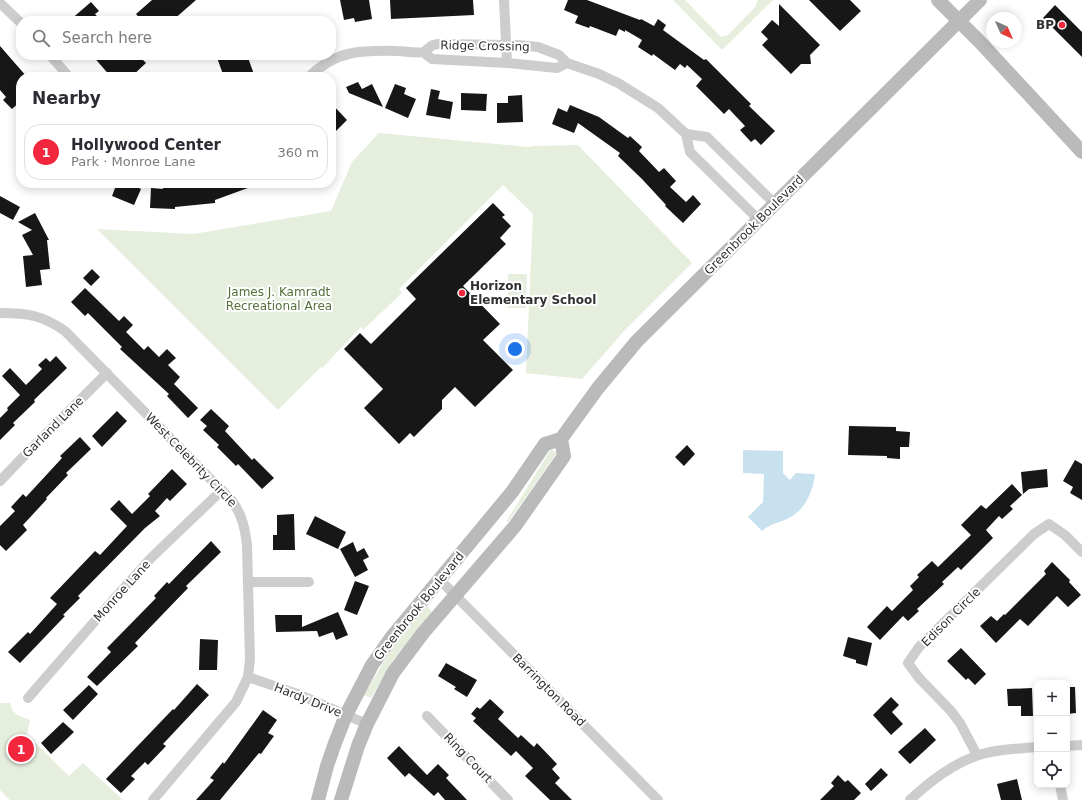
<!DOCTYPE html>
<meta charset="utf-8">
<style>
:root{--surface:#fff;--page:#f2f2f3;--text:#2b2b33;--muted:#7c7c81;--line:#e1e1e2;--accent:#f2263c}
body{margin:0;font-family:"DejaVu Sans",sans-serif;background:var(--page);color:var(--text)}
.controls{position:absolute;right:12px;bottom:12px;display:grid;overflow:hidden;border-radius:8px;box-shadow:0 2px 10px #0003}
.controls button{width:36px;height:36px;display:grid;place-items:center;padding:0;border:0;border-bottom:1px solid var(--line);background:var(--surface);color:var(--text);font:20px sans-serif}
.compass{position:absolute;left:986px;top:12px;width:36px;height:36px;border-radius:50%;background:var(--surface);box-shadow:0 2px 10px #0003;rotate:135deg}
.you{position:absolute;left:515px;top:349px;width:14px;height:14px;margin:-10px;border:3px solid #fff;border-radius:50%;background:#1a73e8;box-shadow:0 0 0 6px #1a73e833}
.badge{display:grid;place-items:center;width:26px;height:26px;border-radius:50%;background:var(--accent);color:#fff;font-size:13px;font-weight:700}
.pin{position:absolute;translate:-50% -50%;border:2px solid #fff;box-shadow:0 1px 4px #0006}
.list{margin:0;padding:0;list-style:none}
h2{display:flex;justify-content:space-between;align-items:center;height:52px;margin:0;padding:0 16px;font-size:17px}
h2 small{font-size:13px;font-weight:400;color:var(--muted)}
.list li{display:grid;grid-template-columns:26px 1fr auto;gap:12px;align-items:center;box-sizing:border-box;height:56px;margin:0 8px 8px;padding:0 8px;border:1px solid var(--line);border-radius:16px}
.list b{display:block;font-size:15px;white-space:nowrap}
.list p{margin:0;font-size:13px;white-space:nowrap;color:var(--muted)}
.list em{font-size:13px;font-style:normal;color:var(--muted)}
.icon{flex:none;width:22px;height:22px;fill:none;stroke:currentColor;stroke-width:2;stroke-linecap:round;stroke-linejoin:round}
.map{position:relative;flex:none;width:1082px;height:800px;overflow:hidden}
.search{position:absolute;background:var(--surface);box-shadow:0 2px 10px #0003;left:16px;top:16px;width:320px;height:44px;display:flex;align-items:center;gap:10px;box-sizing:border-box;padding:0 14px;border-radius:16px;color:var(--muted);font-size:15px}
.panel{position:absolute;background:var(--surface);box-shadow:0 2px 10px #0003;left:16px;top:72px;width:320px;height:116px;border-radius:16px}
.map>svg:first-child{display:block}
</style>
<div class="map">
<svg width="1082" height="800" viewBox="0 0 1082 800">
<rect width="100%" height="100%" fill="#fff"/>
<path fill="#e6eedd" d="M673,0H685L721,37L728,35L755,7L758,0H773L722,50Z
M379,133L528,147L535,146L578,145L692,263L624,331L582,379L526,373L533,214L503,185L399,289L402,293L363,330L361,327L322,368L321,367L278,410L97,229L193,234L331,211L352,162Z
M508,274H527L526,308H508Z
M551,449L557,453L508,522H506Z
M427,606L432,612L394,659L371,698L364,695L394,645Z
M0,703H10C12,715 20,716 30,720L27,735L69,776L83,763L123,800H10L0,790Z"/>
<path fill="#c8e1ef" d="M743,450L783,451V473L790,480L796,473L815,474C813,492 805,511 787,519C778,523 769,524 762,531L748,517L763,502L764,474L743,473Z"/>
<path fill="#171717" d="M152,0H196L172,21H142L136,14Z
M340,0H369L372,19L355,22L354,18L344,20Z
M390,0H473L474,15L391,19Z
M568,0H587L640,20L641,19L654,26L658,19L666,25L663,30L704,60L706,59L751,104L749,106L775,131L761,145L755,139L751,142L740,130L745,126L729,109L724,114L696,86L702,79L687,65L685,68L680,64L675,70L653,54L652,56L638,47L642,40L625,30V32L619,29L616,36L590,26L589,28L575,23L578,16L564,10Z
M809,0H850L861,11L840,31Z
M91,2L99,11L95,14L101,21H69Z
M779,4L820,45L810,55L811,64H801L791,74L762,45L768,39L761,32L772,20L779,26Z
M1055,5L1082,32V57L1043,18Z
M0,46L27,77H21V101L12,109L3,100L6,97L0,90Z
M92,55H138L146,63L131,77H111Z
M216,55H247L255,77H224Z
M358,82L362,89L372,84L383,107L349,93L346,87Z
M395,84L406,88L404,94L416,99L408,118L385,108Z
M431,89L440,91L438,99L453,102L450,119L426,115Z
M461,93L487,94L486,111L461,110Z
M522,95L523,122L497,123V103H508V96Z
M331,103L347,120L331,136Z
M570,105L599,117L628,138L630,136L642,147L639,151L659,172L664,168L676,181L670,187L686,202L693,195L701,204L683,223L665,206L666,205L642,179L618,156L620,153L578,123L574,133L552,124L558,108L567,112Z
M117,183H128L141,189L134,205L112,196Z
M163,183H176V188L199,185V183H258L259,184L215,200V203L175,207V209L150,208L151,188L163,189Z
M0,196L20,207L13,220L0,213Z
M493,203L505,215L502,217L511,226L500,238L506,244L463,286L500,324L483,340L513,370L475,407L455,387L442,400V409L414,437L410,433L399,444L364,408L383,389L344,349L360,333L371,344L416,299L406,288Z
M35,213L49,240H47L50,269L40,270L42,285L26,287L23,256L33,255L22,235L32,230L18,222Z
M92,269L100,277L91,286L83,278Z
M85,288L119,321L124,316L133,325L126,332L144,350L148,346L159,357L167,349L176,358L168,365L180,377L174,384L198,408L188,418L167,396L169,394L120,349L122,347L88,313L85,316L71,302Z
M56,356L67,368L34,400L35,402L13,423L15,425L0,440V418L8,410L7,408L20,395L2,376L10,368L26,385L42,369L38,365L46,358L50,362Z
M211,409L229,426L225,431L252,460L254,458L274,478L262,489L238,464L236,466L217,447L219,445L203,430L207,426L200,420Z
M117,411L127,421L102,447L92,436Z
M849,426L896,427V431L910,432L909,447H900V459L887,458V456L848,455Z
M80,437L91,449L66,473L68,475L46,498L47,499L23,525L27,530L6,551L0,545V526L15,511L11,507L23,494L26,497L62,458L60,456Z
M687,445L695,454L684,466L675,457Z
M1075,460L1082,464V500L1070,493L1073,487L1063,481Z
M172,469L187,484L170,501L167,498L155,511L160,516L145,528L78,596L80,598L63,615L65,616L20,663L8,652L28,632L30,634L57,604L50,598L95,551L100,555L127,526L110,509L119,500L132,514L150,496L148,494Z
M1047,469L1048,487L1029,489L1023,494L1021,472Z
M1012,484L1022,495L1010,506L1013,509L1002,519L999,516L986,530L993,538L961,570L958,567L942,582L944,584L917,609L919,611L908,621L903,616L880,640L867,627L887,606L892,611L913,590L910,586L919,577L917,575L932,561L938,567L971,535L961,525L981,505L986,509Z
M294,514L295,550H273V535H277V515Z
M315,516L346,532L338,549L306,534Z
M211,541L221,552L186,586L188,588L135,643L138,646L97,686L87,677L111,652L107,648L156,598L154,596L167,582L169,584Z
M353,542L357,552L364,548L369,557L363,560L368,570L355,577L340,549Z
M1052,562L1070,580L1069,582L1081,595L1068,607L1057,596L1028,626L1020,619L996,643L980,626L991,616L997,621L1004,614L1005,615L1046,574L1044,571Z
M355,581L369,586L357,615L344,610Z
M338,612L348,635L336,640L333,632L319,637L317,631L276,632L275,615H302V627Z
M848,637L872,643L867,666L856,663V660L843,656Z
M200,639L218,640L217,670H199Z
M961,648L986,674L975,685L968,678L966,680L947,661Z
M446,663L477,680L467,697L454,689L456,687L438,676Z
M197,684L209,695L163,744L166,746L148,765L145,762L131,776L135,779L121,793L106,779L173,709L174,710Z
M89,685L98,694L73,720L63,710Z
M1067,687H1075L1076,713L1067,714Z
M1032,688L1033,716H1021V706H1008L1007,689Z
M891,697L899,705L892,712L903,724L891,735L873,715Z
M490,699L504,712L498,719L518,738L521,735L534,747L537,743L557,764L552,769L560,778L555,783L572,800H550L525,776L533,768L516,751L511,756L473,721L476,718L471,714L477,707L480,709Z
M263,710L277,720L268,733L274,736L266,747L261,754L259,753L220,800H196L214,780L210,778L223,762L224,764Z
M63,722L74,732L51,754L41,743Z
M925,728L936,740L910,764L898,752Z
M399,746L427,775L438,764L449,775L446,778L467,800H445L438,792L434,796L409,773L405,777L387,758Z
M881,768L888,775L871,791L865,784Z
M838,775L845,782L848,780L861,793L854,800H820L834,786L831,783Z
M1017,779L1022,800H1001L997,784Z"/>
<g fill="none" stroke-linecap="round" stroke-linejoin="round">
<path stroke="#cdcdcd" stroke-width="10" d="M504,0L507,63
M0,3L21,23
M423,52L432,59L507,63L557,68L567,63
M50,55L69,77
M309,77C336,50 362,50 398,51C405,51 416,54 423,52C426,51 429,47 433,45C436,44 439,44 442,44L518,45L538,47L559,55L567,63L599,74L618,83L658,108L686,134L707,137L775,204
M686,134L690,152L759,220
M0,313C27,313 42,315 65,331L232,501C242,514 245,529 247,545L250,660L248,677L236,702L153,800
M0,481L23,457L107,373
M439,579L658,800
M248,582H309
M248,677L300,695L367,724
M28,698L115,598L151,558L222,490
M427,716L508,800
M1067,746L1082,745
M977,755L960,723L951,711L919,678L908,663L919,647L1034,534L1049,524L1065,535L1082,552
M1060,785L1063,800
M910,800C929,782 951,765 976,756C995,749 1017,749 1037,747"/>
<path stroke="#bababa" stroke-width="14" d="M938,0L980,42L1082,152
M318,800L327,766L335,743L346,715L372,665L391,638L512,492L545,444L561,439L598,388L637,341L980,0
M341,800L358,746L367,724L393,673L423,633L515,526L564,456L561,439"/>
</g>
<g fill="#f2263c" stroke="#fff" stroke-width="1.5">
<circle cx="1062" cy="25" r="4"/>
<circle cx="462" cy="293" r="4"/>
</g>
<g text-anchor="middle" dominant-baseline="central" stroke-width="4" stroke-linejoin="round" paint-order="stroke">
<g font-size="12" font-weight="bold" fill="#303030" stroke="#fff" text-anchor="end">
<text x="1054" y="25">BP</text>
<text x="470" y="286" text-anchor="start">Horizon<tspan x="470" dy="14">Elementary School</tspan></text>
</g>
<g font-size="12" fill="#303030" stroke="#fff">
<text transform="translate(485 46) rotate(1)">Ridge Crossing</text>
<text transform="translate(754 225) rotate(-45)">Greenbrook Boulevard</text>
<text transform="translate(53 427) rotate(-45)">Garland Lane</text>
<text transform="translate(191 460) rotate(46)">West Celebrity Circle</text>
<text transform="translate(122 591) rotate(-48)">Monroe Lane</text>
<text transform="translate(419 606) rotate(-51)">Greenbrook Boulevard</text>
<text transform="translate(951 617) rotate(-45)">Edison Circle</text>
<text transform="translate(549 690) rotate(45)">Barrington Road</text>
<text transform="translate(308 700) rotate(22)">Hardy Drive</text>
<text transform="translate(468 758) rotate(46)">Ring Court</text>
</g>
<g font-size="12" fill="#546f39" stroke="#fff">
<text x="279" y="292">James J. Kamradt<tspan x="279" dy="14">Recreational Area</tspan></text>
</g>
</g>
</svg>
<div class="controls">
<button>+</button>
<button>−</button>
<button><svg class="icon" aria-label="locate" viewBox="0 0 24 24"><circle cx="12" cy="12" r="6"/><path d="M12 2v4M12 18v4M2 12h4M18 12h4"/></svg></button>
</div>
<svg class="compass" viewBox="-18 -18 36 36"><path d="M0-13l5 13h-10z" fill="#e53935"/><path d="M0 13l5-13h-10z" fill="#7c7c81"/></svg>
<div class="you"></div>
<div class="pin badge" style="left:21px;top:749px">1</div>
<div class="search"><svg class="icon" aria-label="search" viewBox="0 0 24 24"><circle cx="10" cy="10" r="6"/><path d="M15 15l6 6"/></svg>Search here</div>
<section class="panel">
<h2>Nearby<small></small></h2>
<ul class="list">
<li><span class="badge">1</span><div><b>Hollywood Center</b><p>Park · Monroe Lane</p></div><em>360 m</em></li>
</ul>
</section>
</div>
